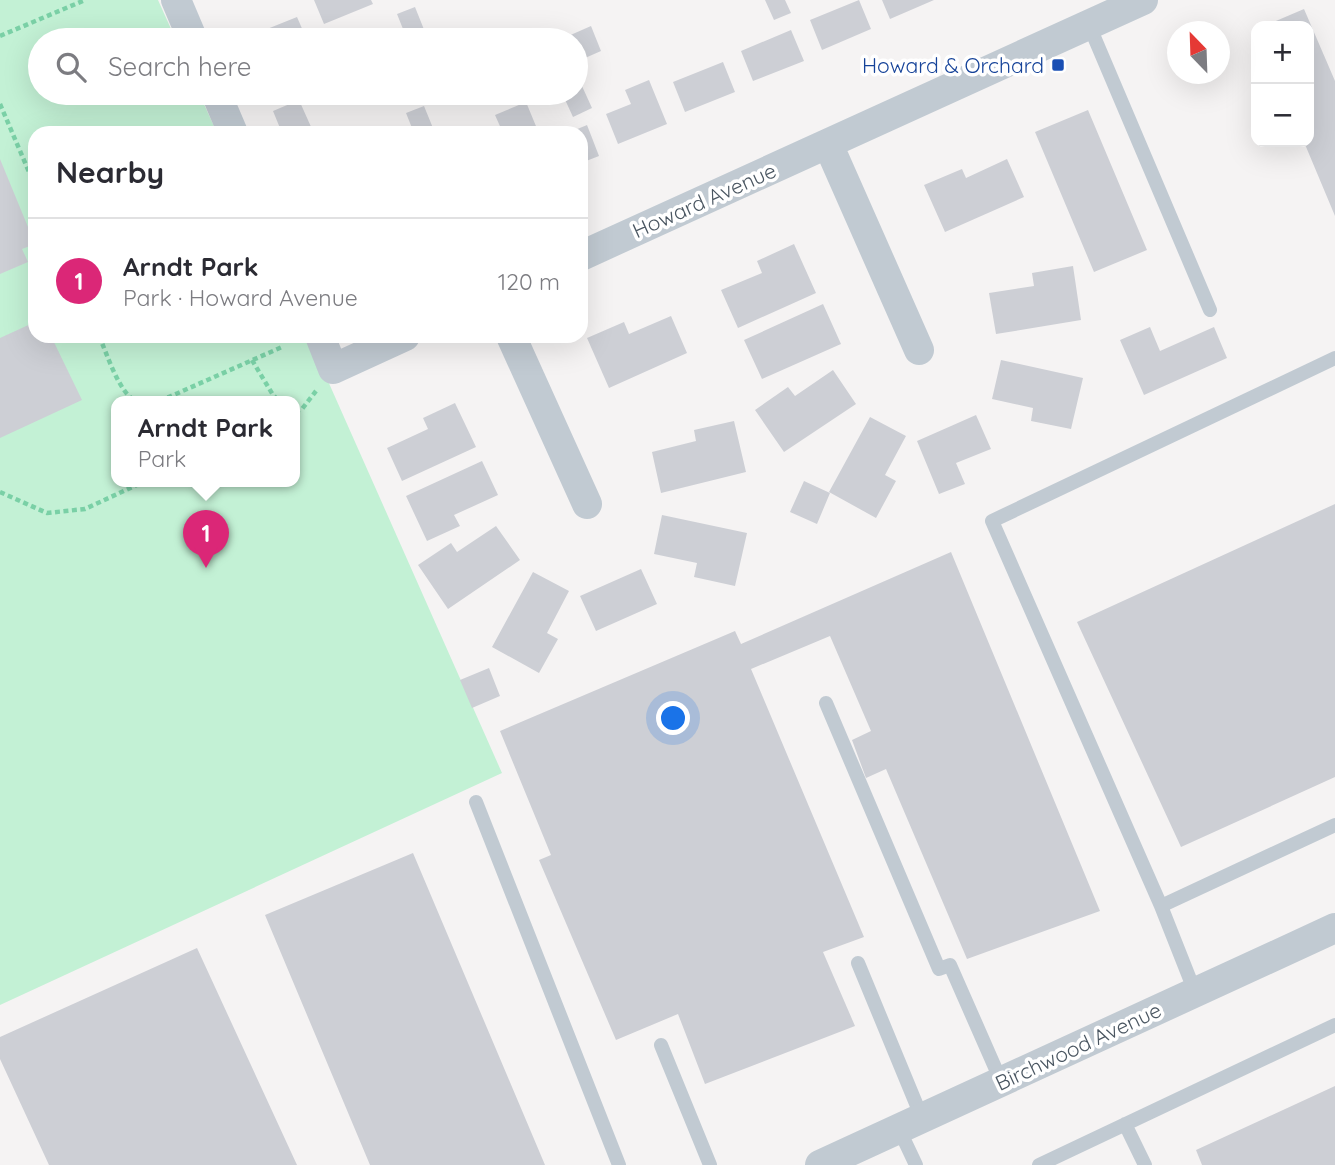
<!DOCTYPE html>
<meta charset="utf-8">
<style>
:root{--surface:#fff;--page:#f2f2f3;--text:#2b2b33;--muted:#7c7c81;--line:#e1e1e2;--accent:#db2777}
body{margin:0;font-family:Quicksand,sans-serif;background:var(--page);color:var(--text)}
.controls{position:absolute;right:21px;top:21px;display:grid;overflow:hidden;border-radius:14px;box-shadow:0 7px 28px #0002}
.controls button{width:63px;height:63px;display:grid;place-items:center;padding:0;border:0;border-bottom:2px solid var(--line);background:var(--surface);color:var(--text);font:35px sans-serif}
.compass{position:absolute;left:1167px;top:21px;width:63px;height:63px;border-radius:50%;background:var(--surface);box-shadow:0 7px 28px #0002;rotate:337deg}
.you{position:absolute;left:674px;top:719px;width:24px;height:24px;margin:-18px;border:5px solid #fff;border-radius:50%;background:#1a73e8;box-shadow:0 0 0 10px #1a73e833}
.badge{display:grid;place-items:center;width:46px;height:46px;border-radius:50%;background:var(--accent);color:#fff;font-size:23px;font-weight:700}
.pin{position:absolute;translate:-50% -58px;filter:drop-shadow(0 2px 4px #0008)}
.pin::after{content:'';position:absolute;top:37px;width:24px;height:21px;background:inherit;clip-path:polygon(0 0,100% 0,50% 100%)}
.popup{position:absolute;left:111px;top:396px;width:189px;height:91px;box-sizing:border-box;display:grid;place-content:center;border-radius:14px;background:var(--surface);filter:drop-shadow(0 2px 5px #0005);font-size:23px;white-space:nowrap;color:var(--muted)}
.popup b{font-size:26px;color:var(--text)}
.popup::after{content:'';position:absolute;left:50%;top:100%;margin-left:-14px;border:14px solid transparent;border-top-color:var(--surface)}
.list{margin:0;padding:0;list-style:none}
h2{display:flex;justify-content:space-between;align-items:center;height:91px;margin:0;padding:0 28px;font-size:30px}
h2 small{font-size:23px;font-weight:400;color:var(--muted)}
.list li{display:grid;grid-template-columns:46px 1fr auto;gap:21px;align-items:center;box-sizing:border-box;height:126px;padding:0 28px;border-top:2px solid var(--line)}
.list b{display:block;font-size:26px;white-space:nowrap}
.list p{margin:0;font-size:23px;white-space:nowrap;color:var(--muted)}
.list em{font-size:23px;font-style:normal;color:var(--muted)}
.icon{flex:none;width:38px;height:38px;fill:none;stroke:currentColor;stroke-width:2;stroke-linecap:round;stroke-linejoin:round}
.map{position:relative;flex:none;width:1335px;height:1165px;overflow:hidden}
.search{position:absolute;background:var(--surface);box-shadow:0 7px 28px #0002;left:28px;top:28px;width:560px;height:77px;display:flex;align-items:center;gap:18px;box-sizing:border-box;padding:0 24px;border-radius:38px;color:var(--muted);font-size:26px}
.panel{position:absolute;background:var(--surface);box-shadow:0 7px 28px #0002;left:28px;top:126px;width:560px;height:217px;border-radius:21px}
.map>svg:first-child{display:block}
</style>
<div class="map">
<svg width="1335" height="1165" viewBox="0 0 1335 1165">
<rect width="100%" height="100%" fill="#f5f3f3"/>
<path fill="#c3f1d5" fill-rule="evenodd" d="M0,0H158L176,40H40V93H199L217,133H35V336H308L502,773L0,1005ZM117,402H295V482H117Z"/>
<path fill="#cdcfd5" d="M314,0H371L373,4L324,24Z
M765,0H785L791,13L774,20Z
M859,0L871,29L822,50L810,20Z
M882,0H934L890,19Z
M415,7L425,32L407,39L397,14Z
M1304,9L1335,81V216L1304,142H1309V26H1264Z
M297,17L307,40H248L247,37Z
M591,26L601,51L576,62V40H567L566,37Z
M791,30L804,61L753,81L741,51Z
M723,62L735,92L685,112L673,82Z
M576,73L592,108L573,117L562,93H576Z
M649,80L667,124L618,144L606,114L631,104L625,90Z
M299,100L312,129L303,133H282L273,111Z
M526,102L538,131L503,133L495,115Z
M424,106L435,133H414L406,113Z
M1088,110L1147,250L1094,272L1035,132Z
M587,125L599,156L581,163V133H568Z
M0,159L35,244L22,249L28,262L0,274Z
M1007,159L1024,197L945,232L924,185L962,169L966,178Z
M794,244L816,293L738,328L721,290L762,273L757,261Z
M1073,266L1081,320L996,334L989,293L1034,286L1032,273Z
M823,304L841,344L762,379L744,340Z
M671,316L687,353L609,388L587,338L624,322L629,334Z
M35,322V336H51L82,400L0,438V338Z
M1150,327L1160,351L1214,327L1227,358L1144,395L1120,340Z
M1001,360L1083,378L1071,429L1031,421L1033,408L992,399Z
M833,370L856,404L784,452L755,410L788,387L795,396Z
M455,403L476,447L402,481L387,448L428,429L423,418Z
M976,415L991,449L956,463L965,484L939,494L917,441Z
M870,417L906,436L885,475L896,481L876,518L829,492Z
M734,421L746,472L661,493L652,452L696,441L694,430Z
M482,461L498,495L454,515L460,526L427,541L406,496Z
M804,481L830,493L817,524L790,512Z
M1335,504V777L1181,847L1077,622Z
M662,515L747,533L735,586L694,577L697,563L654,554Z
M496,526L520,560L448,609L418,565L451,543L457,552Z
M951,552L1100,911L967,959L886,769L866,778L852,740L871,731L830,636L751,669L864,937L823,952L855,1026L705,1084L678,1014L616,1040L539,860L551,855L500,731L735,631L741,644Z
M641,569L657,604L596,631L580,596Z
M533,572L569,591L547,633L558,639L539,673L492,647Z
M489,668L500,696L472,708L460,680Z
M413,853L545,1165H370L265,915Z
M197,948L297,1165H49L0,1059V1037Z
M1335,1086V1165H1202L1196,1150Z"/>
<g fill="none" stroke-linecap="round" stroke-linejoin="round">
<path stroke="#7ad0a6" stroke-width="4.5" stroke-dasharray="5 3.5" stroke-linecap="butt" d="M0,36L85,0
M0,104L35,186
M99,336C107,353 120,398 139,402
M252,360L273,395L280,402
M151,402L169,397L282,347
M295,412L302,409L316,391
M0,492L47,513L85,509L143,482"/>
<path stroke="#c1cad2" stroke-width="14" d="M1089,25L1210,310
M826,703L939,969L950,965L1001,1081
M476,802L619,1165
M1161,906L992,521L1335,358
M858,963L922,1118
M1195,992L1161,906L1335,825
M661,1045L710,1165
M1125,1124L1145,1165
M899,1129L916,1165
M1039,1165L1335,1025"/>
<path stroke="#c1cad2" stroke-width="30" d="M176,0L193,40
M216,93L233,133
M828,144L919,350
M581,256L1143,0
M320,336L333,369L405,336
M511,336L587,504
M820,1165L1335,928"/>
</g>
<rect fill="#1a4fb4" stroke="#fff" stroke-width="2.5" x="1051" y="58" width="14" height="14" rx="3.5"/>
<g text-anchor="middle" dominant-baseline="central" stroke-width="7" stroke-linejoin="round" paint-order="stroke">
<g font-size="21" fill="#164399" stroke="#fff" text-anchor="end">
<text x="1044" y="65">Howard &amp; Orchard</text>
</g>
<g font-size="21" fill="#4a5661" stroke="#fff">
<text transform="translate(704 200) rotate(-24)">Howard Avenue</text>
<text transform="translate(1078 1046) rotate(-25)">Birchwood Avenue</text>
</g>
</g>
</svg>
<div class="controls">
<button>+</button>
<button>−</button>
</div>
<svg class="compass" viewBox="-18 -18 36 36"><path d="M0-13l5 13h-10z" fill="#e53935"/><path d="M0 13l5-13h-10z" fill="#7c7c81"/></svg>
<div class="you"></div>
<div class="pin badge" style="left:206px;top:568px">1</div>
<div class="popup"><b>Arndt Park</b>Park</div>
<div class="search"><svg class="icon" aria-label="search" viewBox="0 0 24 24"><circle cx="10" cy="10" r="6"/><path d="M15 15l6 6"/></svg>Search here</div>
<section class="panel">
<h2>Nearby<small></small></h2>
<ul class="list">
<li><span class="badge">1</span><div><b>Arndt Park</b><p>Park · Howard Avenue</p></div><em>120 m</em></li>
</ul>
</section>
</div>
